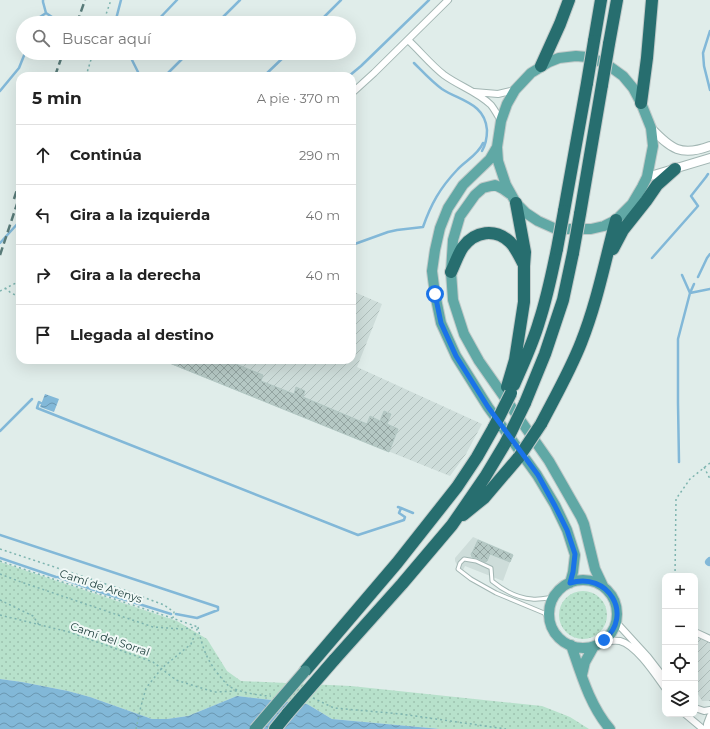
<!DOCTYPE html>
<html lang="es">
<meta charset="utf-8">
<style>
:root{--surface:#fff;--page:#f6f6f6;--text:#222;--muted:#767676;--line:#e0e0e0}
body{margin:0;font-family:Montserrat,sans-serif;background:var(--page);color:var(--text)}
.controls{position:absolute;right:12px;bottom:12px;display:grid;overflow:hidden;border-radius:8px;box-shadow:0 4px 16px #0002}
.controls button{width:36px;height:36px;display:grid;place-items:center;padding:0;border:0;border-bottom:1px solid var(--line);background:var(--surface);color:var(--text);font:20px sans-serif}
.stop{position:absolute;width:12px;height:12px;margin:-9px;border:3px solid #1a73e8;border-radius:50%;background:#fff}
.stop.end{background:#1a73e8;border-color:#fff;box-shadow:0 1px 4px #0008}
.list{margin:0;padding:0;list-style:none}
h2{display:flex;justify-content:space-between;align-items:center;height:52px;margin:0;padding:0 16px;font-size:17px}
h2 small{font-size:13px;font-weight:400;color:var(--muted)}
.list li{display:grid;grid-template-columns:26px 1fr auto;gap:12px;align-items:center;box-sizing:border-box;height:60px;padding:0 16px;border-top:1px solid var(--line)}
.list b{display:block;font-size:15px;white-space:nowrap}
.list em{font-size:13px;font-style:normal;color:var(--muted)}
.icon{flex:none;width:22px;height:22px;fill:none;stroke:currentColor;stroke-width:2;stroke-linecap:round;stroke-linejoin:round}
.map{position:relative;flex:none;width:710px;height:729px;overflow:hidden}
.search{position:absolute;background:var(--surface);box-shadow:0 4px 16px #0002;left:16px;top:16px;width:340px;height:44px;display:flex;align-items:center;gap:10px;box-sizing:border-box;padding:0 14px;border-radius:22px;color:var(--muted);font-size:15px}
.panel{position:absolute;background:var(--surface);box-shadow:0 4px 16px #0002;left:16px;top:72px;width:340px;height:292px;border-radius:12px}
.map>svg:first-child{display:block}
</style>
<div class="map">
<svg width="710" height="729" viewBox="0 0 710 729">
<defs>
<pattern id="industrial-furrows" width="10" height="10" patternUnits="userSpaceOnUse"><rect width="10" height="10" fill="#ceddda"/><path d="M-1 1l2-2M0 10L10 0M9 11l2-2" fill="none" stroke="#b0bfbc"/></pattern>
<pattern id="grass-dots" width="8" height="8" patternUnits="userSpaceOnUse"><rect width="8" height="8" fill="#b7e1cb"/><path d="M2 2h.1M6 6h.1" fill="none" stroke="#9dc2af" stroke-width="1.8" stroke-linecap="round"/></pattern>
<pattern id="water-waves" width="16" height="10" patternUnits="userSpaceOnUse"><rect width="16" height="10" fill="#82b8d8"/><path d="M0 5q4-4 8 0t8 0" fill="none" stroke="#6a97b1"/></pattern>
<pattern id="building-cross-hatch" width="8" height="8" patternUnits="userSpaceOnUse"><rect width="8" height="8" fill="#b5c8c4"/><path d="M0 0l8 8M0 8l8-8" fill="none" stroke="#93a4a1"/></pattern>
</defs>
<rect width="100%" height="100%" fill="#e0edea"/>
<path fill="#ceddda" d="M473,537L513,554L503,581L465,566L463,570L457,565L455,561V558Z"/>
<path fill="url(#industrial-furrows)" d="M352,291L382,304L357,367L482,424L466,454L450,476L161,360H352Z
M695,635L710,643V701H702L695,689Z"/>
<path fill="url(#grass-dots)" d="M0,562L177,621L207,639L227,671L241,681L351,686L542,706L570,717L589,729H440L332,719L307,704L237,696L188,716L167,719H152L90,697L68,691L22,682L0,679Z
M559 615a24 24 0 1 1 48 0a24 24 0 1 1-48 0Z"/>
<path fill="url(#water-waves)" d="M45,394L59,399L54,412L40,407Z
M0,679L22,682L68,691L90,697L152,719H167L188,716L237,696L307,704L332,719L440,729H0Z"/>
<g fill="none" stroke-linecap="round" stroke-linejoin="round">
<path stroke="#82b8d8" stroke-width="2.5" d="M43,0V2L46,13L52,17
M35,23L37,19L46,13
M115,23L121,0
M155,23L177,0
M217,23L240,0
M318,23L341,0
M710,31L703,53L704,66L710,90
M130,56L140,76
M414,63C423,72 432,82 442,89C460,101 485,103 487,130C487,138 486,144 482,151
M165,76L188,53
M264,76L288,53
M349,76L361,66L429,0
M0,91L19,68L25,53
M0,243L20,221
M352,245L388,232L397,230L423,227C431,204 440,188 457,170C465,161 478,155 483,143
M652,258L698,206L691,196L706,177L708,174
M682,275L690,293L710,289
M698,277L707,258L710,254
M41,403L39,402L37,408L358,535L404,520L405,517L399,513L401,508L398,507
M0,431L32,399
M679,462L678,403V339L690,293L694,284
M401,508L413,513
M0,535L218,607V610L197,618L176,614
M0,558L56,577
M58,577L94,590
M97,591L171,614"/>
<path stroke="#82b8d8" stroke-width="8" d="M709,562L710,561"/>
</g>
<path fill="url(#building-cross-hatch)" stroke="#b2c7c3" d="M162,360H226L263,375L261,381L294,394L296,387L305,391L303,397L367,424L370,416L380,421L384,411L391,414L387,424L398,429L389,452Z
M478,540L513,555L510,562L490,554L487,561L485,562L477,558L472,557L471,554L473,551Z"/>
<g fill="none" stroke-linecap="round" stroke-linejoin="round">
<defs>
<path id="service" d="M550,621L544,613L496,593L471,579L458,569L460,563L464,559L476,561L491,568L492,581C503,590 517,598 532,599C539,600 547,598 554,597"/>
<path id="minor" d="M408,40C420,51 431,65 444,75C459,86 478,92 491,105C495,110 498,116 501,121
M474,92L498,94L515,90
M352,93L374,73L448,0
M616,622L648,657L665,679
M695,632L710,639
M602,642C608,641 614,640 620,641C636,645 655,674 665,688
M695,708L704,711L710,710
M685,714L703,729
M707,729V724L710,716"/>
<path id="tertiary" d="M651,128C671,149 681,157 710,146
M647,177L710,158"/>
<path id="primary" d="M576,56L587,57L605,63L623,76L633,88L641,103L651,128L653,146L647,177L642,187L632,204L616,220L604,226L591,229H556L538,221L526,213L516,203L506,185L498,161L497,147L501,121L507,104L515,90L531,73L549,62L559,58Z
M497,147L490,159L463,185L448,208L440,228L435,250L432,271L435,294L441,323L456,356L488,407L537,475L555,505L567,530L575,555L573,572L570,583
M510,194L503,189L495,185L483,188L475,195L460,216L453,240L451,272L453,300L464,334L479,361L549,461L581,517L584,524L595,569L603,586
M549 614a34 34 0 1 1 68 0a34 34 0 1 1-68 0Z
M571,645C581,674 590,706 610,729
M582,675L585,662L594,646"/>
<path id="motorway" d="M594,41L601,0
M609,44L617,0
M541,66L560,24L569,0
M641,103L647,58L652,0
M564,211L587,83
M580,214L602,85
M613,249L623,230L646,201L657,185L675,169
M451,272C455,264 458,254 463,247C475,231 495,228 510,242C516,248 519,256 523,263
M514,385C523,364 533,343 539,322C547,298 552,273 557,249
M507,387L515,360L524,302V266L525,252L516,203
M525,403L545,354L563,300L573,253
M541,424C555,397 570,371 581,343C597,303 605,261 616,220
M463,515L484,498L519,457
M334,660L402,584L452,525L485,477L506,442
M305,671L397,563L457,487L477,457L494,427
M275,729L288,713"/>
</defs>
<use href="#service" stroke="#a2b6b3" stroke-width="5"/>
<use href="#minor" stroke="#a2b6b3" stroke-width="8"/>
<use href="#tertiary" stroke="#a2b6b3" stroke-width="10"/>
<use href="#primary" stroke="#c0cac9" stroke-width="12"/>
<use href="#motorway" stroke="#c0cac9" stroke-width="14"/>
<path stroke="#7db4af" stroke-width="1.5" stroke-dasharray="2 3" stroke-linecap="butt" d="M103,23L111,0
M86,76L93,53
M5,288L11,293L20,297
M0,291L16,283L20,276
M704,467L710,479
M0,549L127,591L164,605L174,612L173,618
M0,561C66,584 132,604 198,627
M0,574L21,582L153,627L182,629L196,627
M675,576L676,499L690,479L710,463
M0,600L33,616L39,625
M0,615L69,632L153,662L176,680L214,692L237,691
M198,627C202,648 208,663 223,680C225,682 227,685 229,686C237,692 261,696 271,696
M313,698L334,708L401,714L506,729
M136,729L141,706L146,688L162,668L191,644L198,627"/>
<use href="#service" stroke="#fff" stroke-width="3"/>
<use href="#minor" stroke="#fff" stroke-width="6"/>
<use href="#tertiary" stroke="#fff" stroke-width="8"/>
<use href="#primary" stroke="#60a8a5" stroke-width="10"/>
<use href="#motorway" stroke="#276e6f" stroke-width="12"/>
<path stroke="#597b79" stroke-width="2.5" stroke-dasharray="8 4" stroke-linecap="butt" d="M77,23L85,0
M55,76L63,53
M14,199L20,180
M0,255L20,195"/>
<defs>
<path id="trunk-bridge" d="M255,729L305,671"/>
<path id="motorway-bridge" d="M587,83L594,41
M602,85L609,44
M557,249L564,211
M573,253L580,214
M494,427L511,393
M506,442L525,403
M519,457L541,424
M288,713L334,660"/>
</defs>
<use href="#trunk-bridge" stroke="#c0cac9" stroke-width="13" stroke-linecap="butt"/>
<use href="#motorway-bridge" stroke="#c0cac9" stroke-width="14" stroke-linecap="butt"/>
<use href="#trunk-bridge" stroke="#448b8a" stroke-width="11"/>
<use href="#motorway-bridge" stroke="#276e6f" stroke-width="12"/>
</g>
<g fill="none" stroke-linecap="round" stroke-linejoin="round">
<path stroke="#1a73e8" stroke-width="5" d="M435,294L441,323L456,356L488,407L538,475L555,506L567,530L575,554L573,572L570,583C608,571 634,615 604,640"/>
</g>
<g text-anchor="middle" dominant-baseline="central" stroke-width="4" stroke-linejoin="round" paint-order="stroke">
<g font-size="11" fill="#1f403e" stroke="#f1f9f7">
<text transform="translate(101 586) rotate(18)">Camí de Arenys</text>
<text transform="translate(110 639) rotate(19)">Camí del Sorral</text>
</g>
</g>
</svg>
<div class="controls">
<button>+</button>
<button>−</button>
<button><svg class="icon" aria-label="locate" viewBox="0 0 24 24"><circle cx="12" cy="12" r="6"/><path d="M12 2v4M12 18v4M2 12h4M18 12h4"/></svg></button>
<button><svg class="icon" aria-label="layers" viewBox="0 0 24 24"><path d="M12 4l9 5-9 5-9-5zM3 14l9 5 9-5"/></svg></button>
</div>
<div class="stop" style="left:435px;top:294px"></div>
<div class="stop end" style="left:604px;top:640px"></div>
<div class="search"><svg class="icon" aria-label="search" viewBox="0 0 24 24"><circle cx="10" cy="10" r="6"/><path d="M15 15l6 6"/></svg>Buscar aquí</div>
<section class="panel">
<h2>5 min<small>A pie · 370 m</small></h2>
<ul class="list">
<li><svg class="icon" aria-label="ahead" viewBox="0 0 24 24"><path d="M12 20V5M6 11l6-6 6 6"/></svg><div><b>Continúa</b></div><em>290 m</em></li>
<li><svg class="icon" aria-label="left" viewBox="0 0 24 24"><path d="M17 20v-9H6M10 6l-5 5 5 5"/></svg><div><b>Gira a la izquierda</b></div><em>40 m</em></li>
<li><svg class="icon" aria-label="right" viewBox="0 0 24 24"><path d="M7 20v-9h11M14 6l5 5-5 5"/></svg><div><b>Gira a la derecha</b></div><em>40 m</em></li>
<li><svg class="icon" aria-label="arrive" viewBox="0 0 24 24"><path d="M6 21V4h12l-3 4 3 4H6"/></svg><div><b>Llegada al destino</b></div></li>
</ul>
</section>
</div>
